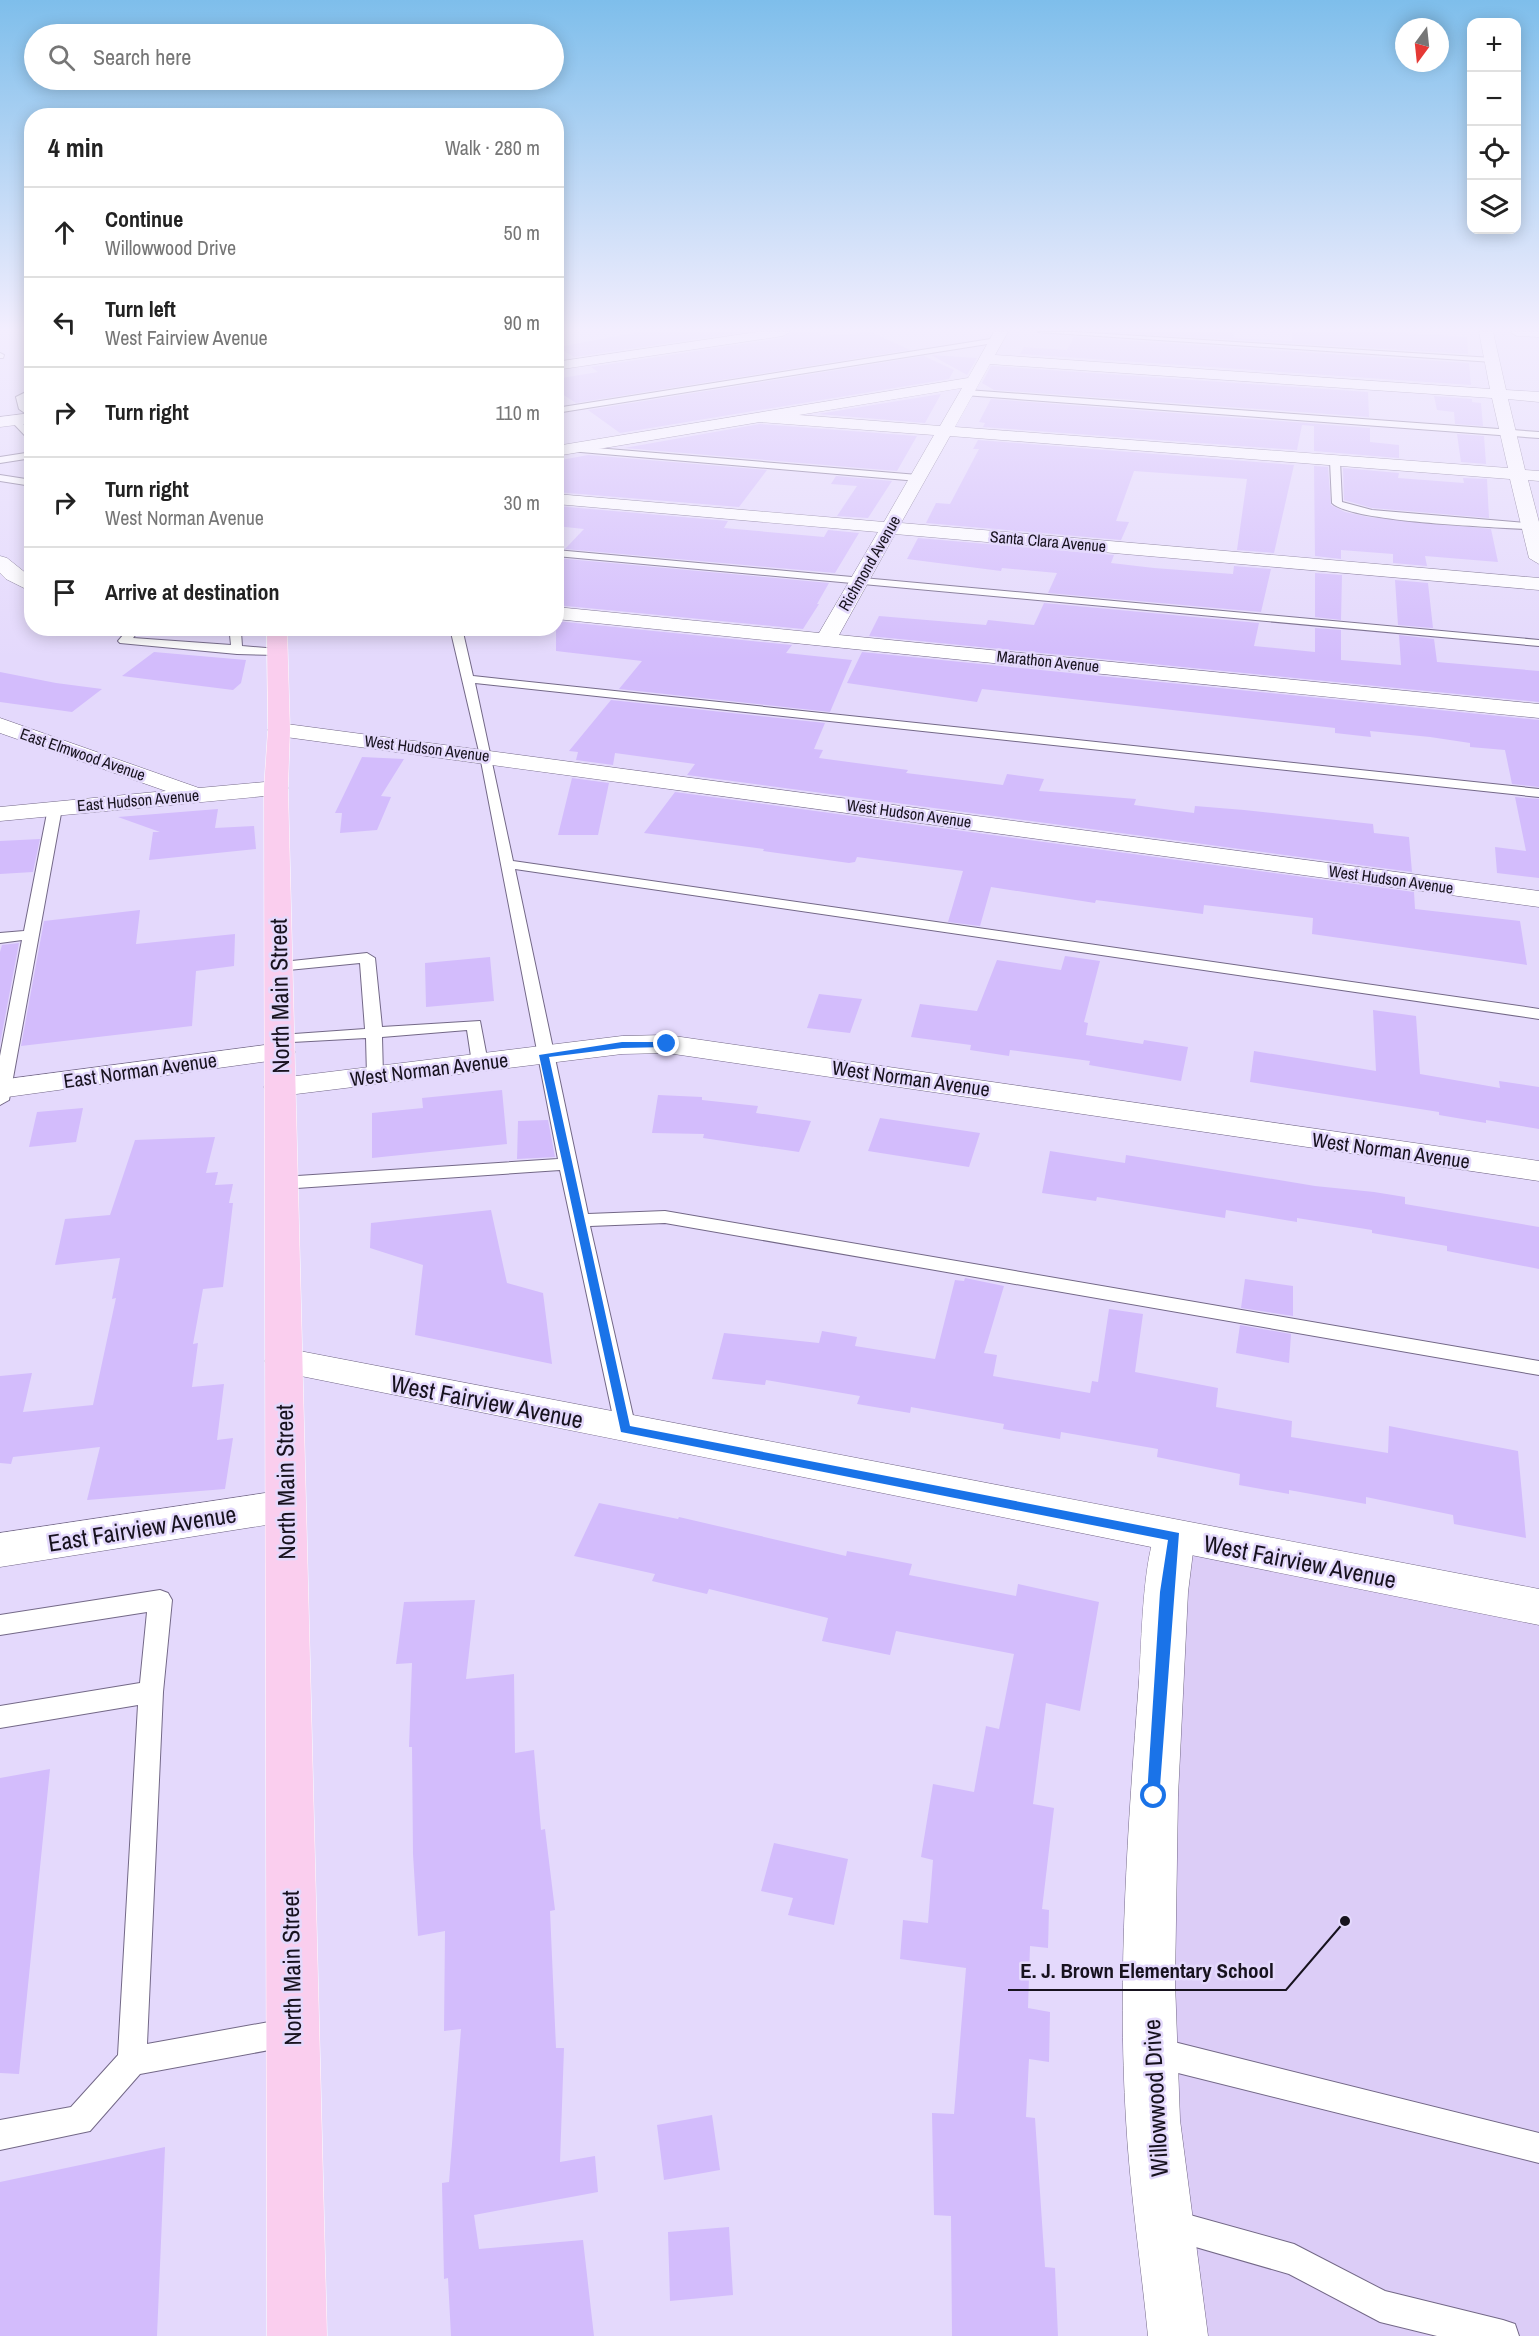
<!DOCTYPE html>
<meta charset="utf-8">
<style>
:root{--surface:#fff;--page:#f6f6f6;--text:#222;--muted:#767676;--line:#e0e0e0}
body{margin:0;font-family:"Archivo Narrow",sans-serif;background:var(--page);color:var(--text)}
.controls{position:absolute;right:18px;top:18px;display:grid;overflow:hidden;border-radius:12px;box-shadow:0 3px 15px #0003}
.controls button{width:54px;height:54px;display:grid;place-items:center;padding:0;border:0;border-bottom:2px solid var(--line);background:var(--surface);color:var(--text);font:30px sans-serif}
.compass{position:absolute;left:1395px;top:18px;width:54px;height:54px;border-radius:50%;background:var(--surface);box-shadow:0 3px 15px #0003;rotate:195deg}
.stop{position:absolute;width:18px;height:18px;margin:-14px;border:4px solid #1a73e8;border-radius:50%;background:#fff}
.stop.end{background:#1a73e8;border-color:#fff;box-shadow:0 2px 6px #0008}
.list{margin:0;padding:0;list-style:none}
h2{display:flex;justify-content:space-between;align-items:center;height:78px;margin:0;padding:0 24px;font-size:26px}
h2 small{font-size:20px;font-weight:400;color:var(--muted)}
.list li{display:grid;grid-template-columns:39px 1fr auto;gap:18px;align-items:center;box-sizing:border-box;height:90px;padding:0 24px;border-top:2px solid var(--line)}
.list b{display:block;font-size:22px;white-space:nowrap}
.list p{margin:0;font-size:20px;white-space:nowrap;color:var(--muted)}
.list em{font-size:20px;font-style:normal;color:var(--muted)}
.icon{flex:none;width:33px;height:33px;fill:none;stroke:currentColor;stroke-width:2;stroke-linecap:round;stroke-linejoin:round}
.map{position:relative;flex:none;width:1539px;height:2336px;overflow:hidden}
.search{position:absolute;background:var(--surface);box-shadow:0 3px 15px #0003;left:24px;top:24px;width:540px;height:66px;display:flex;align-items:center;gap:15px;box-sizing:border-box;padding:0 21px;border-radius:33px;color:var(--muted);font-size:22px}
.panel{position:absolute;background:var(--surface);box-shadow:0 3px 15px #0003;left:24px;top:108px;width:540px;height:528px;border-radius:24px}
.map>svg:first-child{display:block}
</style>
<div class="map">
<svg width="1539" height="2336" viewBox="0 0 1539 2336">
<rect width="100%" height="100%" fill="#e4d9fc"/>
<path fill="#dccdf7" d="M1174,1536L1539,1607V2336H1178L1174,2311Z"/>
<path fill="#d3bcfc" d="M640,332H744L574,357L558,347Z
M792,332H820L821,336L871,332L910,350L576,403L556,390V379L598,372L591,367L783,338Z
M1106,332H1234L1233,338L1292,341V332H1393L1467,337L1468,354Z
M1074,337L1469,363L1471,385L1020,354L1024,347L1067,350Z
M931,355L977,358L967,375Z
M924,356L954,370L949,379L620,433L588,410Z
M991,366L1368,392L1369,417L994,390L982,383Z
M941,394L925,423L818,414Z
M1434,396L1472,399V402L1481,403L1483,426L1455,424L1454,412L1437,410Z
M991,399L1370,428V442L1399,445V458L1314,451V426L1302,425L1297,450L983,427L985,423L979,422Z
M760,424L917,436L897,471L624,448Z
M1457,434L1484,436L1486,464L1461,462Z
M978,440L1294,465L1274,553L1237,550L1247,479L1134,471L1116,521L1129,522L1121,540L926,523L936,503L950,504L979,449H973Z
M588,455L767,470L739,507L556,492V461Z
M1314,466L1328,467L1331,505L1345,512L1368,517L1491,529L1498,562L1425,556L1427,566L1393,563V554L1341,550V559L1315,556Z
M1343,468L1399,473L1398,478L1464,483L1463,478L1487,479L1489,518L1372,508L1344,500Z
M836,476L892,481L868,518L837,516L857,486L831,484Z
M556,506L728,521L724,528L824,537L828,530L859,533L835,573L565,549L584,529L556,526Z
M918,538L1114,555L1111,563L1154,568L1233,574L1234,566L1271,569L1261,612L1048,593L1057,573L1002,568L1001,571L907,559Z
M556,558L829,583L817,604H819L803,629L556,605Z
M1315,573L1342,575L1341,620L1315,617Z
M1395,580L1428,583L1433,628L1398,625Z
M1044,603L1259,623L1254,646L1315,652V628L1341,630V660L1401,665L1399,635L1434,639L1437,662L1539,671V702L869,636L879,616L986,625L988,620L1034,625Z
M556,621L792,645L786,653L852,660L830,712L619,689L642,661L556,651Z
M154,652L246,660L241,683L233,690L122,676Z
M862,652L1539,720V787L1512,784L1505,750L1470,747V743L1430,737L1370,731L1371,737L1335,733V728L982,689L977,702L847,683Z
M0,672L56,683L102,689L72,712L0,702Z
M611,700L825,723L814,749L823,750L819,758L908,770L906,773L1003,785L1007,774L1044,779L1039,791L1136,799L1134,805L1194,813L1195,806L1244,810L1373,824L1374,833L1409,837L1412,872L687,775L695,764L615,753L613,765L576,760L578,752L569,751Z
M362,757L404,759L381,796L391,797L377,830L340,833L342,813H335Z
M572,778L609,783L598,835H558Z
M675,792L1414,892L1415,909L1520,921L1527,965L1312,934L1313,918L1204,905L1203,914L1096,900L1095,903L991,887L980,926L948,922L963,871L857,857L855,862L849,863L763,851L764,849L644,833Z
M1515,797L1539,799V878L1497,873L1495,847L1526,851Z
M218,809L215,828L254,826L256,849L149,860L153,832H160L118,817Z
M40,839L33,872L0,874V841Z
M140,910L136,944L235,934L234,966L196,971L192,1026L21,1046L44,921Z
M19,943L0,1044V952L2,945Z
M1065,956L1100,961L1084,1022L1088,1023L1086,1035L1143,1044L1144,1040L1188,1047L1181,1081L1089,1065L1090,1061L1010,1050L1009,1056L970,1050L971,1045L911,1037L920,1004L977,1011L997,960L1061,970Z
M490,957L494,1001L426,1007L425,963Z
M819,994L862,999L850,1033L807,1028Z
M1373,1010L1416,1016L1420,1074L1500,1088L1499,1081L1539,1087V1129L1486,1120V1123L1439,1115V1112L1250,1082L1254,1051L1376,1071Z
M502,1090L507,1144L372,1158V1113L423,1108L422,1098Z
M658,1095L702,1097V1100L758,1106L756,1113L811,1121L799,1152L703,1138L704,1134L652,1133Z
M83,1108L76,1142L29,1147L37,1112Z
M880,1118L980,1133L969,1167L868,1151Z
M548,1120L555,1157L517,1159L518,1121Z
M215,1137L206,1173L218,1172L215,1185L233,1184L229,1203H233L223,1287L203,1289L193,1344L198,1343L192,1387L224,1384L217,1440L233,1438L225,1489L87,1500L100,1447L13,1457L11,1464L0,1463V1376L32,1373L23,1412L93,1405L116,1298L112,1299L120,1258L55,1265L65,1219L110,1215L135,1140Z
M1050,1151L1125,1163L1126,1155L1315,1186L1374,1192L1405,1197V1204L1539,1227V1269L1447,1251V1246L1372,1233V1230L1297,1218V1222L1226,1210L1225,1218L1097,1197L1096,1201L1042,1193Z
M491,1210L507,1283L543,1293L552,1364L415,1335L423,1265L370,1248L371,1223Z
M965,1278L1004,1286L984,1353L997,1355L993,1376L1090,1393L1092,1381L1098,1382L1109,1309L1143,1314L1135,1372L1218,1388L1216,1407L1292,1421L1291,1437L1388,1453L1389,1426L1518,1451L1526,1538L1454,1524L1453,1515L1366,1497V1504L1289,1490V1494L1239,1485L1240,1474L1157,1457L1158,1449L1061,1432L1060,1439L1003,1429L1004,1424L911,1407L910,1413L857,1404L860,1396L766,1380L765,1385L712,1379L724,1333L819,1343L822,1331L857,1337L855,1346L935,1359L955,1280L964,1281Z
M1245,1279L1293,1286V1316L1241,1308Z
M1240,1325L1291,1334L1289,1363L1236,1353Z
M599,1503L678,1519L679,1517L846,1556L847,1551L912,1564L909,1575L1016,1596L1018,1584L1099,1602L1080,1711L1046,1703L1033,1804L1054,1808L1042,1909L1049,1910L1048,1948L1030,1946L1028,2008L1050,2012L1049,2062L1029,2059L1026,2117L1035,2118L1045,2267L1055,2268L1058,2336H952L951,2216L934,2215L932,2113L954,2114L966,1968L900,1959L903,1920L928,1923L933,1860L921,1857L933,1784L974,1792L986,1726L999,1729L1014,1654L896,1631L890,1655L822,1641L828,1618L709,1589L707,1594L652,1581L655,1574L574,1556Z
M475,1600L466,1679L514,1674L515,1753L534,1750L541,1830L545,1829L555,1910L550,1911L556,2048H564L560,2162L595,2156L598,2192L474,2215L479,2249L583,2240L594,2336H451L448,2278L444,2279L442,2183L449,2182L461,2029L444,2031L445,1931L418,1936L413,1854L412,1747H409L412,1663L396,1664L404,1602Z
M50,1769L19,2074L0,2073V1778Z
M774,1843L848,1859L834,1925L788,1915L793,1898L761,1891Z
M712,2115L720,2170L664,2180L657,2125Z
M165,2147L157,2336H0V2182Z
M729,2227L733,2295L670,2301L668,2232Z"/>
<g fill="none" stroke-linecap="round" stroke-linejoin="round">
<defs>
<path id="lane" d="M1038,332H1074L1493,358L1497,360L1493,362Z
M997,338L1000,342L556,413V408Z
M0,353L4,355L3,358H0Z
M32,389V394L24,398L26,406L32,411V418L19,409L16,397Z
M967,390L1539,432V438L964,395Z
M12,418H18L32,434V443L12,422Z
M572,446L918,475L923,478L918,481L569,451V447Z
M32,452V458L0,463V457Z
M1335,458L1340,461L1342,502L1372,510L1539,524V530C1502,527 1353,523 1332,503L1330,461Z
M0,475L32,480V486L0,481Z
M556,550L1539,640V646L556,556Z
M129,628H141L133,638L231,645L230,635L162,631L157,628L235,629L241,632L242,646L278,649L284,652L278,655L237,654L120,643L118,641Z
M450,628H462L473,676L1539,789V797L475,683L513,861L1539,1009V1019L515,869L588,1214L665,1211L1539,1361V1375L665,1223L590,1226L636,1429L633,1435L625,1437L617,1435L560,1170L282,1189L273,1183L282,1177L558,1159L480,756Z
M55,804L62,808L9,1100L0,1105V1056L22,940L0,943V933L24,931L48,808Z
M367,953L375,958L382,1027L480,1021L488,1063L486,1067L480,1068L472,1063L467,1030L382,1037L383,1076L375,1081L367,1076L366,1038L274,1043L272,1040L280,1035L365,1029L360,963L278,971L270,966L273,963Z
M160,1590L168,1593L172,1600L163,1692L147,2044L291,2018L301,2022L305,2032L301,2042L291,2046L140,2074L90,2131L0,2150V2120L71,2107L118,2055L138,1705L0,1728V1706L140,1683L147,1612L0,1635V1615Z
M1154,2037L1539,2133V2163L1154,2067L1144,2062L1139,2052L1144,2042Z
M1172,2210L1294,2244L1385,2291L1503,2320L1515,2324L1519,2336H1437L1380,2322L1289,2274L1161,2237L1156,2226L1161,2215Z"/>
<path id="street" d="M757,332H790L783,336L556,370V362Z
M994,332H1008L995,355L1490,389L1479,332H1493L1506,390L1539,392V402L1508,399L1525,470L1539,471V481L1528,480L1539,522V564L1529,558L1510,479L950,436L901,523L1539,578V590L895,534L839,635L1539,704V718L556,619V607L819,633L878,532L556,504V494L884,522L934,435L760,422L556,456V446L968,378ZM990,364L1492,398L1508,468L955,427ZM962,388L940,426L799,415Z
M1510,332H1539V337L1517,336Z
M32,413V423L0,427V417Z
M0,556L7,558L32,578V592L6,579L0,573Z
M0,718L199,788L276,781L285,783L288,788L285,793L276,795L0,821V807L166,791L0,733Z
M279,723L1539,891V907L271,735L268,730L271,725Z
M667,1035L1539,1161V1181L667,1053L622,1054L280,1096L269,1094L264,1087L269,1080L280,1078L622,1036Z
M280,1043L291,1046L295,1052L291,1058L0,1098V1080Z
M285,1490L299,1495L305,1506L299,1517L285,1522L0,1567V1533Z
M1174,1520L1189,1524L1195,1536L1188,1592L1178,1796L1175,1982L1180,2120L1208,2336H1148C1141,2264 1130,2192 1126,2120C1117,1974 1128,1826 1139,1681C1142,1641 1142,1557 1159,1524Z"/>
<path id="secondary" d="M284,1348L1539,1589V1625L271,1370L265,1361L271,1352Z"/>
<path id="primary" d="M267,628H287L290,730L288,788L327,2336H267L264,788L268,730Z"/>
</defs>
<use href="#lane" stroke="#736887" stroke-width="2"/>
<use href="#street" stroke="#736887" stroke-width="1"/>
<use href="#secondary" stroke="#736887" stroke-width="1"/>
<use href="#primary" stroke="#fff" stroke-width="1"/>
<use href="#lane" fill="#fff" fill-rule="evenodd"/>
<use href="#street" fill="#fff" fill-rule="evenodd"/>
<use href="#secondary" fill="#fff" fill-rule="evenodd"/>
<use href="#primary" fill="#faceee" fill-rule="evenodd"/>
</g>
<linearGradient id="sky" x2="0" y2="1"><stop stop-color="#7ebeeb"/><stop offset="0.5" stop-color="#f3eefe"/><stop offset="1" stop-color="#f3eefe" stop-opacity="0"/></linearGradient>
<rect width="1539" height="659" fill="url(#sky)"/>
<path fill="#1a73e8" d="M622,1042H667L671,1044L667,1047L622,1048L549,1057L630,1426L1179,1533L1159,1800L1154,1802L1147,1796L1160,1592L1168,1540L621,1432L539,1055Z"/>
<g text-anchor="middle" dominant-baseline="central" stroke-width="5" stroke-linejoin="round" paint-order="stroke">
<g font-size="16" fill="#17121e" stroke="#e4d9fc">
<text transform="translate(1048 541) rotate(5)">Santa Clara Avenue</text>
<text transform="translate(869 563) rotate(-60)">Richmond Avenue</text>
<text transform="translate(1048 661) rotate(6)">Marathon Avenue</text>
<text transform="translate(427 748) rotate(7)">West Hudson Avenue</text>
<text transform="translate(83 754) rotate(19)">East Elmwood Avenue</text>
<text transform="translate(138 800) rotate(-5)">East Hudson Avenue</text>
<text transform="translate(909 813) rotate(8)">West Hudson Avenue</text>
<text transform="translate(1391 879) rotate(8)">West Hudson Avenue</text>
</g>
<g font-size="20" fill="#17121e" stroke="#e4d9fc">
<text transform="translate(429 1069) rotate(-7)">West Norman Avenue</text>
<text transform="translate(140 1070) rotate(-8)">East Norman Avenue</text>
<text transform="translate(911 1078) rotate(8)">West Norman Avenue</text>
<text transform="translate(1391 1150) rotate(8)">West Norman Avenue</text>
</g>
<g font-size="24" fill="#17121e" stroke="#e4d9fc">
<text transform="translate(279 996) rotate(-91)">North Main Street</text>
<text transform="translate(487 1401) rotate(11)">West Fairview Avenue</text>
<text transform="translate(285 1482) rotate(-91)">North Main Street</text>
<text transform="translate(142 1528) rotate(-9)">East Fairview Avenue</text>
<text transform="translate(1300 1561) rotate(11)">West Fairview Avenue</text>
<text transform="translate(291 1968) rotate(-91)">North Main Street</text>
<text transform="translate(1155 2098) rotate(-93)">Willowwood Drive</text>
</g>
</g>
<path fill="none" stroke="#17121e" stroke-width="2" d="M1345 1921L1286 1990H1008"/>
<circle fill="#17121e" stroke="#e4d9fc" stroke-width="2" cx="1345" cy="1921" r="6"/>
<g font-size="21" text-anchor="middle" font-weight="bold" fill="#17121e" stroke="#e4d9fc" stroke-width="5" stroke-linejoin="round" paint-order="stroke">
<text x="1147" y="1978">E. J. Brown Elementary School</text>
</g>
</svg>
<div class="controls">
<button>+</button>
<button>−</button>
<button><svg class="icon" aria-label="locate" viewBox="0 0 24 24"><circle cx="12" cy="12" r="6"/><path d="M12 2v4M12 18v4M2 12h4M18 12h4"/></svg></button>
<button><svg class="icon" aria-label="layers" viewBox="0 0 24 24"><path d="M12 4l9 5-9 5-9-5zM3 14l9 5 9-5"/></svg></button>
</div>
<svg class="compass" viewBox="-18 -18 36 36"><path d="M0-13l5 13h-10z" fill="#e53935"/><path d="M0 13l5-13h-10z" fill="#767676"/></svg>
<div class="stop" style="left:1154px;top:1796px"></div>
<div class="stop end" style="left:667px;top:1044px"></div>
<div class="search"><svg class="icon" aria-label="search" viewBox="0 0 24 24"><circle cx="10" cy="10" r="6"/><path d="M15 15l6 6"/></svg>Search here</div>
<section class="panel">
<h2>4 min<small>Walk · 280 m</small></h2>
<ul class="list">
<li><svg class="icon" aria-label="ahead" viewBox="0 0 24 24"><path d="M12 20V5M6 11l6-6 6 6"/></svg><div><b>Continue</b><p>Willowwood Drive</p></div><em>50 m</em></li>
<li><svg class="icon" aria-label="left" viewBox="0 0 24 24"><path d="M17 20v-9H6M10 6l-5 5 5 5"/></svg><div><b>Turn left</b><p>West Fairview Avenue</p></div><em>90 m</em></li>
<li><svg class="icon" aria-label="right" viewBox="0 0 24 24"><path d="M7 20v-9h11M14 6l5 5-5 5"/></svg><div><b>Turn right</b></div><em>110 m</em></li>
<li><svg class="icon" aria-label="right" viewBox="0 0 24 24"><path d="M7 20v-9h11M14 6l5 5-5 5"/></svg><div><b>Turn right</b><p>West Norman Avenue</p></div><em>30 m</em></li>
<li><svg class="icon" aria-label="arrive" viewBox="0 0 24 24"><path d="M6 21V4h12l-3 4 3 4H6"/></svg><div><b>Arrive at destination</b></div></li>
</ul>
</section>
</div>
